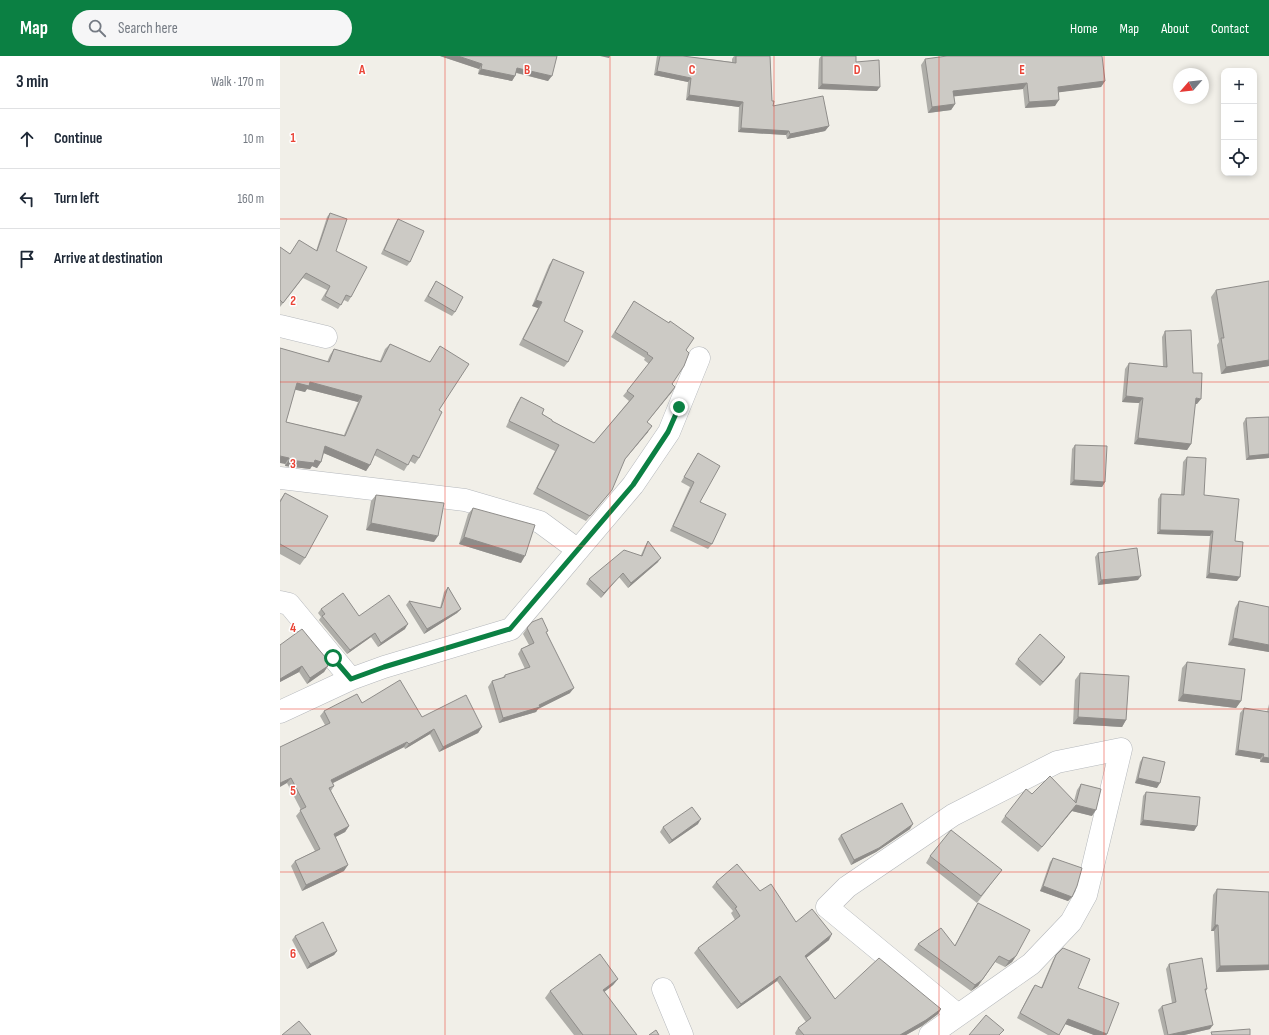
<!DOCTYPE html>
<meta charset="utf-8">
<style>
:root{--surface:#fff;--page:#f6f6f7;--text:#1f2937;--muted:#747a83;--line:#e0e1e3;--accent:#0b8043}
body{margin:0;font-family:"Sofia Sans Condensed",sans-serif;background:var(--page);color:var(--text)}
.controls{position:absolute;right:12px;top:12px;display:grid;overflow:hidden;border-radius:8px;box-shadow:0 2px 6px #0003}
.controls button{width:36px;height:36px;display:grid;place-items:center;padding:0;border:0;border-bottom:1px solid var(--line);background:var(--surface);color:var(--text);font:20px sans-serif}
.compass{position:absolute;left:893px;top:12px;width:36px;height:36px;border-radius:50%;background:var(--surface);box-shadow:0 2px 6px #0003;rotate:242deg}
.stop{position:absolute;width:12px;height:12px;margin:-9px;border:3px solid #0b8043;border-radius:50%;background:#fff}
.stop.end{background:#0b8043;border-color:#fff;box-shadow:0 1px 4px #0008}
.list{margin:0;padding:0;list-style:none}
h2{display:flex;justify-content:space-between;align-items:center;height:52px;margin:0;padding:0 16px;font-size:17px}
h2 small{font-size:13px;font-weight:400;color:var(--muted)}
.list li{display:grid;grid-template-columns:26px 1fr auto;gap:12px;align-items:center;box-sizing:border-box;height:60px;padding:0 16px;border-top:1px solid var(--line)}
.list b{display:block;font-size:15px;white-space:nowrap}
.list em{font-size:13px;font-style:normal;color:var(--muted)}
.icon{flex:none;width:22px;height:22px;fill:none;stroke:currentColor;stroke-width:2;stroke-linecap:round;stroke-linejoin:round}
.map{position:relative;flex:none;width:989px;height:979px;overflow:hidden}
header{display:flex;align-items:center;gap:24px;box-sizing:border-box;height:56px;padding:0 20px;background:var(--accent);color:#fff}
header strong{font-size:19px}
nav{display:flex;gap:22px;margin-inline-start:auto;font-size:14px}
.search{width:280px;height:36px;background:var(--page);display:flex;align-items:center;gap:10px;box-sizing:border-box;padding:0 14px;border-radius:22px;color:var(--muted);font-size:15px}
main{display:flex}
aside{flex:1;background:var(--surface)}
.map>svg:first-child{display:block}
</style>
<header>
<strong>Map</strong>
<div class="search"><svg class="icon" aria-label="search" viewBox="0 0 24 24"><circle cx="10" cy="10" r="6"/><path d="M15 15l6 6"/></svg>Search here</div>
<nav><a>Home</a><a>Map</a><a>About</a><a>Contact</a></nav>
</header>
<main>
<aside>
<h2>3 min<small>Walk · 170 m</small></h2>
<ul class="list">
<li><svg class="icon" aria-label="ahead" viewBox="0 0 24 24"><path d="M12 20V5M6 11l6-6 6 6"/></svg><div><b>Continue</b></div><em>10 m</em></li>
<li><svg class="icon" aria-label="left" viewBox="0 0 24 24"><path d="M17 20v-9H6M10 6l-5 5 5 5"/></svg><div><b>Turn left</b></div><em>160 m</em></li>
<li><svg class="icon" aria-label="arrive" viewBox="0 0 24 24"><path d="M6 21V4h12l-3 4 3 4H6"/></svg><div><b>Arrive at destination</b></div></li>
</ul>
</aside>
<div class="map">
<svg width="989" height="979" viewBox="0 0 989 979">
<rect width="100%" height="100%" fill="#f1efe8"/>
<g fill="none" stroke-linecap="round" stroke-linejoin="round">
<defs>
<path id="minor" d="M0,270L46,281
M0,422L185,444L260,466L298,494
M0,546L9,548L71,623
M0,656L71,623L104,611L231,573L353,429L389,376L419,302
M383,933L402,979
M650,979L751,908L791,866L806,839L841,693L777,706L673,759L567,831L547,851L678,959"/>
</defs>
<use href="#minor" stroke="#b5b8bc" stroke-width="23"/>
<use href="#minor" stroke="#fff" stroke-width="22"/>
</g>
<path fill="#afaea9" fill-rule="evenodd" d="M160,0H277L268,25L236,17L235,20L232,25L198,18L199,13Z
M377,0H403L452,6V3L454,0H490L492,45L493,50L549,70L545,75L507,83L506,79L458,76L459,51L406,44L408,26L374,19Z
M541,0H576V6L597,35L538,33L539,3Z
M645,3L825,25L821,31L778,36L775,50L745,52L743,33L674,40L675,48L671,54L648,57L641,9Z
M50,157L56,195L71,241L68,246L64,244L58,253L41,244L47,234L23,222L0,251V191L10,198L36,195L47,161Z
M118,163L130,206L127,210L101,198L115,168Z
M273,203L284,265L288,306L284,311L239,289L258,252L252,250L269,209Z
M156,225L175,256L172,260L144,245Z
M936,234L989,310L941,318L937,289L939,286L931,241Z
M354,245L389,267L406,294L392,328L395,331L367,366L368,376L344,404L328,439L306,465L253,438L275,395L226,371L237,347L241,341L272,365L314,387L349,345L343,340L369,308L364,304L365,302L331,281Z
M885,275L913,317L917,348H915L911,388L907,394L854,388L859,347L842,346L845,313L849,307L883,311L882,281Z
M110,288L150,306L160,290L159,354L139,402L135,408L130,405L124,415L94,399L90,409L86,415L44,397L41,406L37,412L32,410L30,413L5,410L0,292L47,306L50,299L54,293L100,305L105,293ZM15,333L25,336L27,333L78,346L64,379L6,366Z
M966,362L989,402L966,404L963,367Z
M795,389L825,426L822,431L790,429L792,393Z
M418,397L420,446L432,488L428,493L390,475L410,431L401,426Z
M907,401L924,439L955,485L957,525L926,522L930,480L877,478L878,443L881,438L901,439L903,406Z
M5,437L25,502L20,509L0,498V444Z
M96,439L154,486L86,474L91,445Z
M193,452L241,507L179,488L188,458Z
M368,485L378,506L348,532L339,521L321,542L306,528L309,523L361,499L365,490Z
M818,497L858,524L818,529L815,501Z
M168,531L181,553L177,557L144,578L126,549L129,545L160,552L164,536Z
M959,545L989,551V596L948,589L955,552Z
M41,553L79,560L125,573L98,591L91,581L67,598L39,564L41,561L38,557Z
M247,572L267,577L290,637L258,653L256,656L219,667L208,631L212,625L222,622L225,619L245,613L238,598L241,593L249,589L243,578Z
M0,589L50,607L44,616L27,628L19,616L0,626Z
M738,603L782,606L760,630L735,608Z
M907,606L961,645L956,652L898,645L902,612Z
M800,617L846,664L842,671L793,668L795,624Z
M82,647L142,661L202,671L198,677L159,696L150,678L125,693L124,691L53,727L54,730L51,735L69,770L65,776L55,781L64,815L22,835L11,810L15,805L35,795L16,760L21,754L7,727L45,669L40,660L44,655Z
M989,648V707L980,706V703L955,699L960,657L964,652L987,656Z
M863,701L877,732L855,727L860,706Z
M801,728L812,760L792,755L758,796L721,766L725,760L752,738L794,745L797,734Z
M866,736L917,770L914,775L860,769L863,740Z
M418,768L389,788L380,776L383,771Z
M630,773L596,796L571,809L558,783L561,779Z
M650,800L717,820L697,847L646,807Z
M773,802L792,841L788,845L760,835L770,806Z
M436,826L480,835L516,866L549,884L526,902L555,943L661,953L658,958L642,970L626,979H516L515,977L518,972L526,966L497,925L457,953L414,897L418,892L455,864L451,857L453,855L432,831Z
M937,833L989,836V914L936,916L934,875H931L933,839Z
M698,847L736,900L732,906L725,911L715,906L698,930L691,935L634,894L638,888L675,889L694,853Z
M15,880L57,895L54,899L27,913L12,884Z
M776,899L798,932L827,978L826,979H814L785,968L779,979H768L737,962L752,933L755,929L761,932L773,904Z
M889,908L927,933L926,935L930,973L904,979H884L878,954L882,950L892,947L886,913Z
M338,923L333,929L324,936L357,979H294L265,942L270,935Z"/>
<path fill="#8f8d8a" d="M160,0H178L202,8L199,13Z
M320,0H330L329,2Z
M237,12L272,20L268,25L234,16Z
M201,13L235,20L232,25L198,18Z
M377,15L411,22L408,26L374,19Z
M825,25L821,31L774,37L778,31Z
M747,27L743,33L669,41L673,35Z
M542,28L600,31L597,35L538,33Z
M409,39L463,46L459,51L406,44Z
M779,44L775,50L745,52L749,46Z
M675,48L671,54L648,57L652,51Z
M549,70L545,75L507,83L510,78Z
M461,72L509,75L506,79L458,76Z
M256,244L262,246L258,252L252,250Z
M989,304V310L941,318L946,311Z
M30,326L82,340L78,346L27,333L25,336L12,333L17,327Z
M395,331L392,336L363,371Z
M846,340L863,342L859,347L842,346Z
M916,342L921,343L917,348H912Z
M372,370L368,376L341,408L345,403Z
M858,382L911,388L907,394L854,388Z
M45,390L90,409L86,415L41,396Z
M989,398V402L966,404L969,400Z
M0,400L9,402L5,408L0,407Z
M9,404H35L41,406L37,412L32,410L30,413L5,410Z
M794,424L825,426L822,431L790,429Z
M91,467L158,480L154,486L86,474Z
M880,474L933,475L930,480L877,478Z
M184,481L245,500L241,507L179,488Z
M381,502L378,506L348,532L351,527Z
M343,517L339,521L321,542L324,537Z
M929,517L960,521L957,525L926,522Z
M861,520L858,524L818,529L821,524Z
M181,553L177,557L144,578L147,573Z
M128,568L125,573L98,591L101,587Z
M95,577L91,581L67,598L70,594Z
M953,582L989,589V596L948,589Z
M785,601L782,606L760,630L763,626Z
M50,607L44,616L27,628L30,622Z
M22,610L19,616L0,626V623Z
M294,632L290,637L258,653L256,656L219,667L223,662L259,649Z
M903,638L961,645L956,652L898,645Z
M798,661L846,664L842,671L793,668Z
M202,671L198,677L159,696L163,691Z
M154,673L150,678L125,693L129,688Z
M127,686L124,691L47,730L51,724Z
M958,694L984,698L980,703L955,699Z
M983,701L989,702V707L980,706Z
M11,722L7,727L0,731V727Z
M858,722L880,727L877,732L855,727Z
M796,749L816,754L812,760L792,755L758,796Z
M421,763L418,768L389,788L392,784Z
M863,764L917,770L914,775L860,769Z
M633,768L630,773L596,796L571,809L574,804Z
M69,770L65,776L50,784L54,778Z
M68,809L64,815L22,835L26,829Z
M763,830L792,841L788,845L760,835Z
M935,869H938L934,875H931Z
M552,878L549,884L521,906L525,900Z
M57,895L54,899L27,913L30,908Z
M719,900L698,930L691,935L695,929Z
M736,900L732,906L725,911L729,905Z
M989,909V914L936,916L940,910Z
M500,920L497,925L457,953L461,948Z
M338,923L333,929L318,941L323,934Z
M661,953L658,958L642,970L626,979H620Z
M788,963L827,978L826,979H814L785,968Z
M933,969L930,973L904,979H888Z"/>
<path fill="#cccac5" stroke="#8f8d8a" fill-rule="evenodd" d="M178,0H277L272,20L237,12L235,20L201,13L202,8Z
M380,0H403L456,7V0H490L492,45H494L493,50L543,40L549,70L510,78L509,75L461,72L463,46L409,39L411,22L377,15Z
M542,0H576V6L599,4L600,31L542,28Z
M667,0H822L825,25L778,31L779,44L749,46L747,27L673,35L675,48L652,51L645,3Z
M50,157L67,163L56,195L87,211L71,241L66,239L61,249L45,240L50,230L26,217L3,247L0,244V191L10,198L19,184L37,195Z
M118,163L144,175L130,206L104,194Z
M273,203L304,216L284,265L303,275L288,306L243,283L262,246L256,244Z
M156,225L183,241L175,256L148,240Z
M989,225V304L946,311L941,282H944L936,234Z
M354,245L389,267L390,265L414,282L406,294L409,297L404,310L392,328L395,331L367,366L372,370L345,403L332,434L310,460L257,432L279,389L229,365L241,341L264,353L262,358L272,364V365L314,387L354,340L347,335L373,302L367,298L368,297L335,276Z
M911,274L913,317H922L921,343L916,342L911,388L858,382L863,342L846,340L849,307L887,311L885,275Z
M110,288L150,306L160,290L189,308L159,354L162,356L139,402L133,399L128,409L97,393L90,409L45,390L41,406L35,404L34,407L9,404V402L0,400V292L49,306L54,293L101,306ZM30,326L82,340L65,380L6,366L17,327L29,330Z
M989,361V398L969,400L966,362Z
M795,389L827,390L825,426L794,424Z
M418,397L440,410L420,446L446,458L432,488L393,470L414,426L404,421Z
M907,401L926,402L924,439L959,443L955,485L963,486L960,521L929,517L933,475L880,474L881,438L904,439Z
M5,437L48,460L25,502L0,488V446Z
M96,439L164,447L158,480L91,467Z
M193,452L255,469L245,500L184,481Z
M368,485L381,502L351,527L343,517L324,537L309,523L344,494L362,500Z
M857,492L861,520L821,524L818,497Z
M168,531L181,553L147,573L129,545L161,552Z
M63,537L79,560L109,539L128,568L101,587L95,577L70,594L42,560L45,558L41,553Z
M959,545L989,551V589L953,582Z
M262,562L268,575L266,576L294,632L259,649L260,651L223,662L212,625L225,621V619L250,611L241,593L254,587L247,572L252,566Z
M22,573L50,607L47,609L48,610L30,622L22,610L0,623V589Z
M760,578L785,601L763,626L738,603Z
M907,606L965,613L961,645L903,638Z
M800,617L849,620L846,664L798,661Z
M120,624L142,661L186,639L202,671L163,691L154,673L129,688L127,686L51,724L54,730L49,732L69,770L54,778L68,809L26,829L15,805L40,793L20,754L26,751L11,722L0,727V691L50,667L44,655L77,638L82,647Z
M964,652L989,656V702L983,701L984,698L958,694Z
M863,701L885,706L880,727L858,722Z
M770,720L796,747L801,728L821,733L816,754L796,749L762,791L725,760L746,733L752,738Z
M866,736L920,741L917,770L863,764Z
M622,747L633,768L599,792L574,804L561,779Z
M412,751L421,763L392,784L383,771Z
M671,774L722,814L701,840L650,800Z
M773,802L802,812L797,830L792,841L763,830Z
M457,808L480,835L491,828L516,866L532,853L552,878L525,900L555,943L599,902L661,953L646,964L620,979H524L518,972L531,962L500,920L461,948L418,892L460,860L455,852L457,851L436,826Z
M937,833L989,836V909L940,910L938,869H935Z
M698,847L750,874L736,900L729,905L719,900L702,924L695,929L638,888L661,872L675,890Z
M43,866L57,895L30,908L15,880Z
M783,892L810,903L798,932L839,947L827,978L788,963L779,979L740,957L755,929L762,932L776,899Z
M320,898L338,923L323,934L357,979H303L270,935Z
M922,902L927,933H925L933,969L888,979L882,950L896,946L889,908Z
M706,959L724,974L719,979H689Z
M19,965L31,979H2Z
M970,973V979H932L931,976Z
M376,974L379,979H369Z"/>
<g fill="none" stroke-linecap="round" stroke-linejoin="round">
<path stroke="#0b8043" stroke-width="5" d="M53,602L71,623L104,611L230,573L353,429L388,376L399,351"/>
</g>
<path fill="none" stroke="#ea4335" stroke-width="1" stroke-opacity="0.55" d="M165,0V979M330,0V979M494,0V979M659,0V979M824,0V979M0,163H989M0,326H989M0,490H989M0,653H989M0,816H989"/>
<g font-size="13" text-anchor="middle" font-weight="bold" fill="#ea4335" stroke="#fff" stroke-width="3" stroke-linejoin="round" paint-order="stroke">
<text x="82" y="18">A</text>
<text x="247" y="18">B</text>
<text x="412" y="18">C</text>
<text x="577" y="18">D</text>
<text x="742" y="18">E</text>
<text x="13" y="86">1</text>
<text x="13" y="249">2</text>
<text x="13" y="412">3</text>
<text x="13" y="576">4</text>
<text x="13" y="739">5</text>
<text x="13" y="902">6</text>
</g>
</svg>
<div class="controls">
<button>+</button>
<button>−</button>
<button><svg class="icon" aria-label="locate" viewBox="0 0 24 24"><circle cx="12" cy="12" r="6"/><path d="M12 2v4M12 18v4M2 12h4M18 12h4"/></svg></button>
</div>
<svg class="compass" viewBox="-18 -18 36 36"><path d="M0-13l5 13h-10z" fill="#e53935"/><path d="M0 13l5-13h-10z" fill="#747a83"/></svg>
<div class="stop" style="left:53px;top:602px"></div>
<div class="stop end" style="left:399px;top:351px"></div>
</div>
</main>
